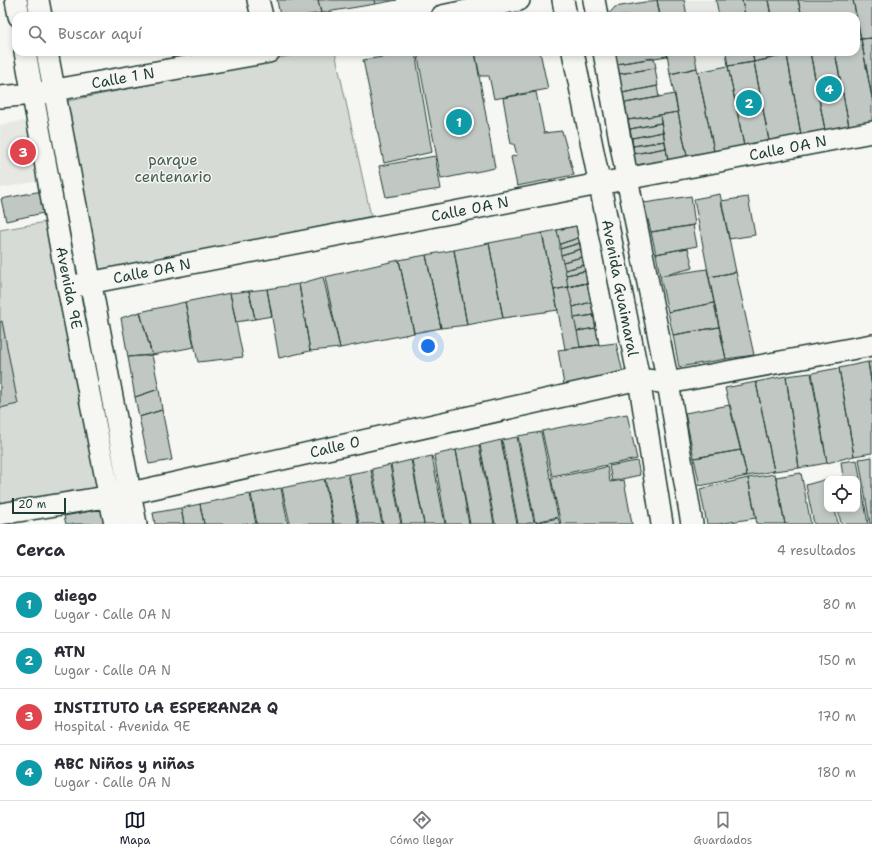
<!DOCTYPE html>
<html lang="es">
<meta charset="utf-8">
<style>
:root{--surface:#fff;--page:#f7f7f7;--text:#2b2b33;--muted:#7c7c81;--line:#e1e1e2;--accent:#111827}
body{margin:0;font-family:"Shantell Sans",sans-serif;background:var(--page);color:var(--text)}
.controls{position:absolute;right:12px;bottom:12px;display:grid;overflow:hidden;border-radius:8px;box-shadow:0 2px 6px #0003}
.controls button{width:36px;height:36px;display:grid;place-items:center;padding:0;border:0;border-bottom:1px solid var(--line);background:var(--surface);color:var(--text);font:20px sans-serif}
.scale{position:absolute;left:12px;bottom:10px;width:54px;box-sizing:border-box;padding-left:4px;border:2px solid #1f3d34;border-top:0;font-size:11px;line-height:14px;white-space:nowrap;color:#1f3d34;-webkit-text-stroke:3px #f6f6f2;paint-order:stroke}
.you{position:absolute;left:428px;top:346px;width:14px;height:14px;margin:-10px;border:3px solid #fff;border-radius:50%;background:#1a73e8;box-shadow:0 0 0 6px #1a73e833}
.badge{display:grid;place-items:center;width:26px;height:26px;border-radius:50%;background:var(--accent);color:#fff;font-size:13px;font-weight:700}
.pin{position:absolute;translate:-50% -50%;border:2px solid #fff;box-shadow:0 1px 4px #0006}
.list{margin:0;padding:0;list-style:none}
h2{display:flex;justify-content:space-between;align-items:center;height:52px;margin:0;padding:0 16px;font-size:17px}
h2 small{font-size:13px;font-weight:400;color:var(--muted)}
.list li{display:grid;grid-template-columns:26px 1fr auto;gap:12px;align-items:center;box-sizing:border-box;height:56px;padding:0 16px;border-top:1px solid var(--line)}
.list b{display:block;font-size:15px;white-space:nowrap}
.list p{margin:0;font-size:13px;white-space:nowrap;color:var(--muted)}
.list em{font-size:13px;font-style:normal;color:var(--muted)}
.icon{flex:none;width:22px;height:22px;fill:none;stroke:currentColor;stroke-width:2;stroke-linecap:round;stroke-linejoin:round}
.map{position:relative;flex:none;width:872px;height:524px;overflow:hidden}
.search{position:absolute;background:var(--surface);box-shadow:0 2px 6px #0003;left:12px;right:12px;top:12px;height:44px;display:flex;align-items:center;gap:10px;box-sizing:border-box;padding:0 14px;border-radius:12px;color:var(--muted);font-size:15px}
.sheet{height:276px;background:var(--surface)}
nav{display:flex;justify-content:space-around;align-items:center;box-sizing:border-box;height:56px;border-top:1px solid var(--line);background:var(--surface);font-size:11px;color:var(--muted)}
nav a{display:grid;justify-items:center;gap:2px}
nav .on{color:var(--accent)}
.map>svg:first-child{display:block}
</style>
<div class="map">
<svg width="872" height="524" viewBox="0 0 872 524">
<rect width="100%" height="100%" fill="#f6f6f2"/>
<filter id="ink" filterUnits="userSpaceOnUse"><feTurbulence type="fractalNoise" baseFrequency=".025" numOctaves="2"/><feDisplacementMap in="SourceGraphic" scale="8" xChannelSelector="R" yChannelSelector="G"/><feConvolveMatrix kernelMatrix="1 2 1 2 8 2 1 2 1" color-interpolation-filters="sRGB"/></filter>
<g filter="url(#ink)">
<path fill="#e6e8e4" d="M684,0H716L719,16H687Z
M694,52H726L728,66L698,72Z
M41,118L51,179L0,188V125Z"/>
<path fill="#d6dbd6" stroke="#7a8c85" d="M309,52H335L371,216L97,273L63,102Z
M69,218L117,487L0,508V230Z"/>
<path fill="#c1c8c3" stroke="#1f3d34" d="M277,0H318L321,13L302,16H280Z
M318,0H374L375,4L321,13Z
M374,0H397L375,4Z
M657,0L660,16H607L615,7Z
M657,0H684L687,16H660Z
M716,0H742L745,16H719Z
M742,0H768L771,16H745Z
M768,0H798L802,16H771Z
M798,0H853L861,39L856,40V16H802Z
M853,0H872V38L861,39Z
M872,38V98L861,39Z
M861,39L872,98V121L849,126L835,52H856V40Z
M415,52L432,152L384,163L363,60Z
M417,52H475L495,168L441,179Z
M475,52H540L548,89L494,99L489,76H480Z
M614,52H667V56L616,64Z
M667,52H694L697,68L670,74Z
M726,52H752L754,62L728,66Z
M752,52H779L780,56L754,62Z
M779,52H799L780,56Z
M800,52H810L825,130L801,135L787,55Z
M810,52H835L849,126L825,130Z
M787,55L801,135L769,141L754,62Z
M654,58L656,68L619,74L617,64Z
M754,62L769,141L744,146L728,66Z
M728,66L744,146L714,151L698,72Z
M655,68L658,86L622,93L619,74Z
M697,68L714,151L687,156L670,74Z
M657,86L659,97L625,103L622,93Z
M536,92L544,133L562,131L574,175L517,186L511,157L517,155L514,144H511L503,98Z
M675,94L678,112L628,120L625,103Z
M678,112L687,156L668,160L660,115Z
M660,115L661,123L630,129L628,120Z
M661,123L663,132L632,138L630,129Z
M663,132L665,141L633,146L632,138Z
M665,141L666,148L634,154L633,146Z
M666,148L668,160L636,165L634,154Z
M435,156L441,189L386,197L379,166Z
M52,189L57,210L6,221L1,199Z
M720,194L736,272L709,277L694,199Z
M691,196L695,225L651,232L644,203Z
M748,197L755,235L729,239L721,201Z
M693,225L697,246L656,254L651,232Z
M576,226L587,283L554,290L542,233Z
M576,226L578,238L560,244L557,230Z
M542,233L558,310L503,318L489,243Z
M578,238L580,243L560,249V244Z
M489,243L503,318L467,325L454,250Z
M580,243L581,249L561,255L560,249Z
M688,248L693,268L660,276L656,254Z
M581,249L582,257L563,262L561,255Z
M454,250L467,325L441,328L426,255Z
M426,255L441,328L414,333L399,260Z
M582,257L584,265L565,270L563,262Z
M399,260L414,333L340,348L325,277Z
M584,265L585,271L566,275L565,270Z
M707,269L714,303L668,312L660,276Z
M585,271L587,283L568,287L566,275Z
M736,272L754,355L726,359L709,277Z
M323,277L340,348L310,351L299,284Z
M587,283L599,345L565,349L554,290Z
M587,283L591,302L573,307L568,287Z
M299,284L310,351L279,358L267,289Z
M267,289L272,316L255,319L249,291Z
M249,291L255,319L236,322L230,293Z
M230,293L243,357L198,362L185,302Z
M185,302L194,347L152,355L140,312Z
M591,302L594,315L574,318L573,307Z
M714,303L719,327L673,335L668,312Z
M140,312L152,355L128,357L121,318Z
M594,315L596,328L577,331L574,318Z
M2,321L18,404L0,408V322Z
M719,327L726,359L679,367L673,335Z
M596,328L599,345L580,347L577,331Z
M616,343L624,377L565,391L558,350Z
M152,355L159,389L135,397L128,357Z
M868,362L872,387V453L854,456L839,368Z
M868,362H872V387Z
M839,368L854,456L827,463L812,373Z
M811,373L827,463L799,468L786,376Z
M786,376L799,468L774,471L756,382Z
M756,382L774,471L747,476L725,388Z
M159,389L162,410L139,417L135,397Z
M730,405L741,450L694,458L685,413Z
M162,410L172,460L149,464L139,417Z
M627,414L637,459L552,476L542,431Z
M541,432L558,517L535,522L518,436Z
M517,437L534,522L525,524H518L502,440Z
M501,440L517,524H495L480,445Z
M479,445L494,524H470L456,450Z
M456,450L469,524H446L434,455Z
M741,450L747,476L700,486L694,458Z
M432,456L445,524H424L412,460Z
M872,457V524H870L859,459Z
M411,460L424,524H402L391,465Z
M857,460L868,524H841L838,509H857V479H832L843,477L841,462Z
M637,461L640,475L612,481L609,466Z
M390,465L401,524H383L372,469Z
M607,467L610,482L624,480L632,524H561L551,478Z
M371,470L382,524H359L349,474Z
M801,473L811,524H785L776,477Z
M348,474L358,524H334L325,479Z
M775,474L785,524H757L748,478Z
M748,478L756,518L718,524H707L700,489Z
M324,479L333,524H290L282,488Z
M827,479V509H835L838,524H814L806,485Z
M281,488L288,524H257L251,494Z
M250,494L256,524H204L200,504Z
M200,504L204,524H184L181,508Z
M113,507L116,524H66L64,516Z
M181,508L184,524H155L153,513Z
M558,518L560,524H536L535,523Z"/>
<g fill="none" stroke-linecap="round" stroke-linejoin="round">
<defs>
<path id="minor" d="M16,0L19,16
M38,0L41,16
M258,0L262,16
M563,0L566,16
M594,0L597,16
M442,16L519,0
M25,52L68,287L115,524
M47,52L136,524
M573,52L639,379L662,524
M604,52L627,178L668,383L692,524
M0,97L33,94L269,52
M68,287L599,184L872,132
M0,514L131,493L639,379L668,383L872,345"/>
</defs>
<use href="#minor" stroke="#1f3d34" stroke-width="24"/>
<use href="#minor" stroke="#f6f6f2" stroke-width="21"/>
</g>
</g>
<g text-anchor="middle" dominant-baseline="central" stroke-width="3" stroke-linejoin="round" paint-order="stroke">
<g font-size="15" fill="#1f3d34" stroke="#f6f6f2">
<text transform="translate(123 78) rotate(-10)">Calle 1 N</text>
<text transform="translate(788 148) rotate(-11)">Calle 0A N</text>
<text transform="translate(470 209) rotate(-11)">Calle 0A N</text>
<text transform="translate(152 271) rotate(-11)">Calle 0A N</text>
<text transform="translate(69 288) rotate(79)">Avenida 9E</text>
<text transform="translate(620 288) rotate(79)">Avenida Guaimaral</text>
<text transform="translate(335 447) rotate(-13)">Calle 0</text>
</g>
<g font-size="15" fill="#445d54" stroke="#f6f6f2">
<text x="173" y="160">parque<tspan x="173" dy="17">centenario</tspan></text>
</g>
</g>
</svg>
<div class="controls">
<button><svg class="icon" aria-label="locate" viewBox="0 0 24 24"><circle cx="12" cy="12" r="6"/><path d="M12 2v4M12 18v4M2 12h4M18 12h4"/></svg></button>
</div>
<div class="scale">20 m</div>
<div class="you"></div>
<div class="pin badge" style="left:459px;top:122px;background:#0f9aa8">1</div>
<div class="pin badge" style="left:749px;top:103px;background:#0f9aa8">2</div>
<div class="pin badge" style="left:23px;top:152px;background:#e0444e">3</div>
<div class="pin badge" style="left:829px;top:89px;background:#0f9aa8">4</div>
<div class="search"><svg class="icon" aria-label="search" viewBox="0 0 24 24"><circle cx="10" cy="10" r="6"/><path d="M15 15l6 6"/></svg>Buscar aquí</div>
</div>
<section class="sheet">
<h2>Cerca<small>4 resultados</small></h2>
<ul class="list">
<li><span class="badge" style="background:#0f9aa8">1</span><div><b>diego</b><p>Lugar · Calle 0A N</p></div><em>80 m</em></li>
<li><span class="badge" style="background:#0f9aa8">2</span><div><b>ATN</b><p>Lugar · Calle 0A N</p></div><em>150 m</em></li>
<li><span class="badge" style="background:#e0444e">3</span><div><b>INSTITUTO LA ESPERANZA Q</b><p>Hospital · Avenida 9E</p></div><em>170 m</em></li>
<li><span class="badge" style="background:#0f9aa8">4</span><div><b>ABC Niños y niñas</b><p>Lugar · Calle 0A N</p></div><em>180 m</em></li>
</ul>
</section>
<nav>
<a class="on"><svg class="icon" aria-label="map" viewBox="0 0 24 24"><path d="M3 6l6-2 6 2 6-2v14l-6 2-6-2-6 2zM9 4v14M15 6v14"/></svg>Mapa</a>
<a><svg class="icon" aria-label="directions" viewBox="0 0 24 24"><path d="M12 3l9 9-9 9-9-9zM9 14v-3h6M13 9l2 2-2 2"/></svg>Cómo llegar</a>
<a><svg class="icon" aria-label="saved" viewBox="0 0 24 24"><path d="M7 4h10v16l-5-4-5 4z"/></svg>Guardados</a>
</nav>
